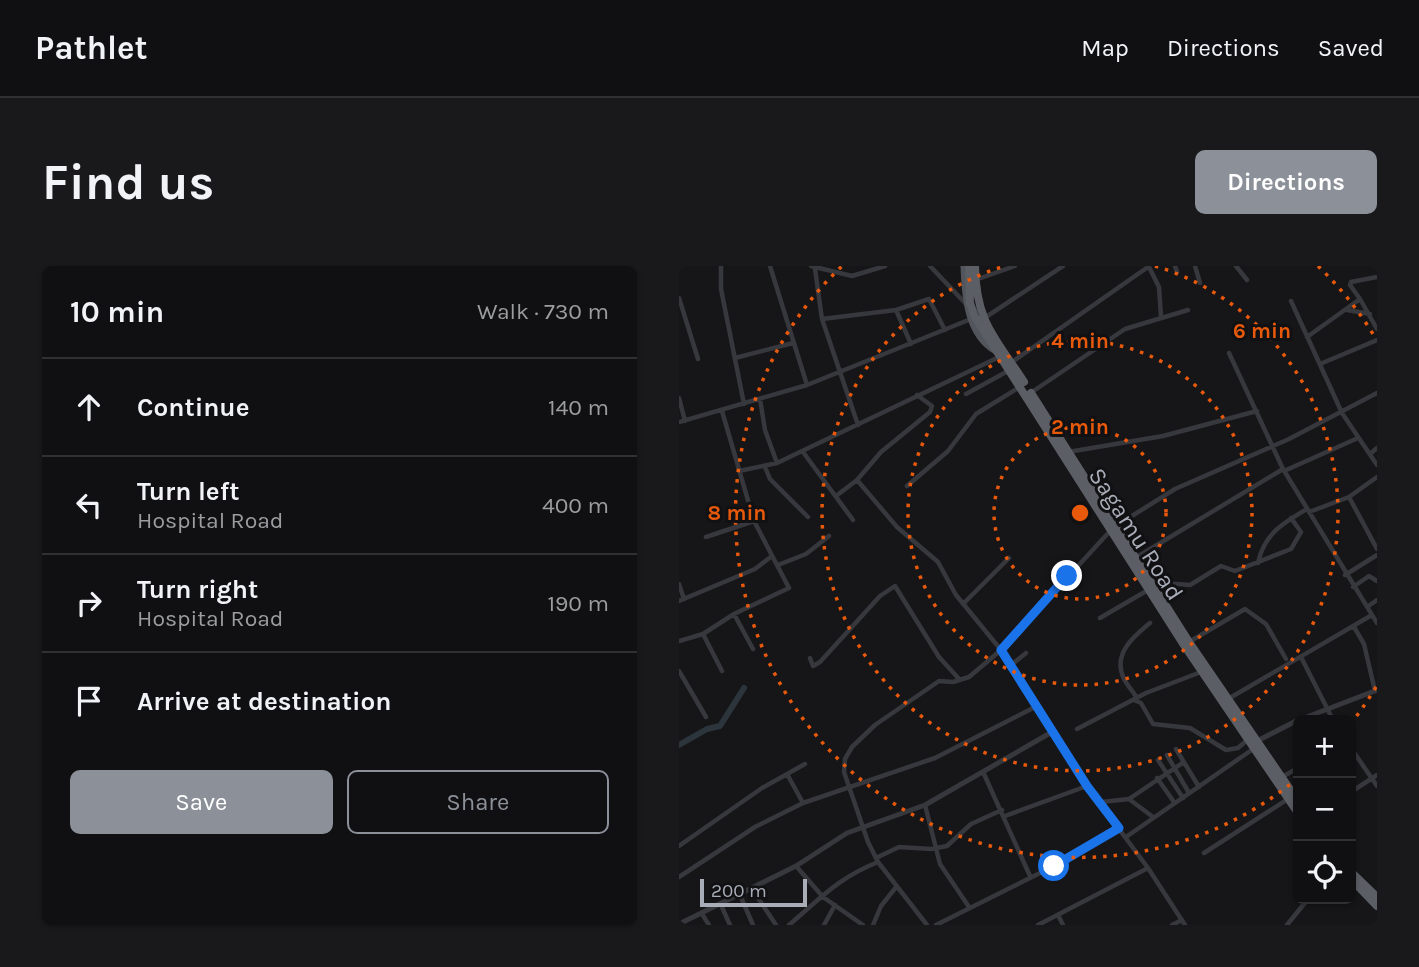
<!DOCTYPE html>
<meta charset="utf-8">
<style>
:root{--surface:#101012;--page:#19191b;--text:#f1f3f6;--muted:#9c9d9f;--line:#303032;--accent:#8c9099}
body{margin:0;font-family:Karla,sans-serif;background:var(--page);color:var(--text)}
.controls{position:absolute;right:21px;bottom:21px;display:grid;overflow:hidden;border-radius:10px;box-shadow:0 2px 5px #0004}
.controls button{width:63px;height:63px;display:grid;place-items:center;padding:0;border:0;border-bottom:2px solid var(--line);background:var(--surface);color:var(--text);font:35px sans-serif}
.scale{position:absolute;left:21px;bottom:18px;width:107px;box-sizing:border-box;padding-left:7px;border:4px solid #a8adb8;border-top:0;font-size:19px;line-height:24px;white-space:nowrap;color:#a8adb8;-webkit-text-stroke:5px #111113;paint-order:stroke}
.stop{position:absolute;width:21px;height:21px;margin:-16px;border:5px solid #1a73e8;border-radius:50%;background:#fff}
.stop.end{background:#1a73e8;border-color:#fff;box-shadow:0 2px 7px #0008}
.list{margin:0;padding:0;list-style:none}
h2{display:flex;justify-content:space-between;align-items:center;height:91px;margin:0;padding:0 28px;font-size:30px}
h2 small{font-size:23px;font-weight:400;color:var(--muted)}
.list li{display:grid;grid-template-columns:46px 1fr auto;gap:21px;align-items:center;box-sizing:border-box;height:98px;padding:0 28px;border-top:2px solid var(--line)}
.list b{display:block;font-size:26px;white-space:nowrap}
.list p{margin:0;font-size:23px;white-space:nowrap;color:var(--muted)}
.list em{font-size:23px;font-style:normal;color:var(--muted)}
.actions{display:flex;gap:14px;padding:21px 28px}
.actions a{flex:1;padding:16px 0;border:2px solid var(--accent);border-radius:10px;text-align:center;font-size:24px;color:var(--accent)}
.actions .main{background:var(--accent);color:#fff}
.icon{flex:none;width:38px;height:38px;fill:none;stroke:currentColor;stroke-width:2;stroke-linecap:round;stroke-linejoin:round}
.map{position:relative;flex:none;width:698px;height:659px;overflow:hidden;border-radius:10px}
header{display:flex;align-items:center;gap:42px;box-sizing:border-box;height:98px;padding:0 35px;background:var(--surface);border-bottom:2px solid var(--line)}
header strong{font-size:33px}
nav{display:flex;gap:38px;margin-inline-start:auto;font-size:24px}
.intro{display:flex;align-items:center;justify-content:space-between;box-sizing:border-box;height:168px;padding:0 42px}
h1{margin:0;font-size:49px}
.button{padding:18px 32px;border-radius:10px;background:var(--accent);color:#fff;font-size:24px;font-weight:700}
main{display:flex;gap:42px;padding:0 42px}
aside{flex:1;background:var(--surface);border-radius:10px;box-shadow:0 2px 5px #0004}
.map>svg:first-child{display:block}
</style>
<header>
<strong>Pathlet</strong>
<nav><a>Map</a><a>Directions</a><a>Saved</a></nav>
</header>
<div class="intro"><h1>Find us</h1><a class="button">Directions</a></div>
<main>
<aside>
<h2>10 min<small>Walk · 730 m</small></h2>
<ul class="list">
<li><svg class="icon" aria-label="ahead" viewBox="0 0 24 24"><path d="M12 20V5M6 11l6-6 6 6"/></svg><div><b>Continue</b></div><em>140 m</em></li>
<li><svg class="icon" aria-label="left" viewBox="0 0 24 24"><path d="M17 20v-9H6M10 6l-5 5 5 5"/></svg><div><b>Turn left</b><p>Hospital Road</p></div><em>400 m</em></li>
<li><svg class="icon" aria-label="right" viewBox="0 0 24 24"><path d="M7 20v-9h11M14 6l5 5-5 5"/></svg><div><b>Turn right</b><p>Hospital Road</p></div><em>190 m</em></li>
<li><svg class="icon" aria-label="arrive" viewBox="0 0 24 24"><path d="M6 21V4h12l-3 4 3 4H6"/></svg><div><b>Arrive at destination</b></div></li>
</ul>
<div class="actions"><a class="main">Save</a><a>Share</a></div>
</aside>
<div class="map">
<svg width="698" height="659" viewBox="0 0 698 659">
<rect width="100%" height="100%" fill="#161618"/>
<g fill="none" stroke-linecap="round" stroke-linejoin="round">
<path stroke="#2c353c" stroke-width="6" d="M0,479L28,463L41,460L65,422"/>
<path stroke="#37383d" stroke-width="4.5" d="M42,0V23L65,138
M91,0L128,119
M132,0L173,10L206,0
M251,0L287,38
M496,0L498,6
M516,0L521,17
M557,0L568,14
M470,1L480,21L482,50
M136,3L143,53L179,159
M299,13L336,0
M0,32L19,93
M681,33L698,63
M612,35L663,147L698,199
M217,44L232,78
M668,44L691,48
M307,51L384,0
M143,53L217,44L250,33L266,64
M628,71L681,33L671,19L672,16L698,11
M550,87L604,203L698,357
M56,92L114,77
M333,96L469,1
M641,98L698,74
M353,126L446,63L509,44
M287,128L329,105
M0,132L6,155
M81,133L86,164L98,197
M0,156L128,119L292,53
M124,186L174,254
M389,186L484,170L578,145
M691,188L698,182
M86,201L91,213L129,251
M604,203L605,205L679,172
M60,205L98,197L320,91
M178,214L218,261L259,296L277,329L322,384L290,411L274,416L260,415L196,459L173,481L166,493L165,506L189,576L199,596L248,659
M228,220L269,185L297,148L341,121
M157,230L178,214L202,186L251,146L253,140L238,129
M670,231L698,283
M630,246L670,231L698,211
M437,260L496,223L610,173L698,127
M432,264L322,384L408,520L469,602L506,659
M27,271L75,255
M458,291L604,203
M579,297C585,268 604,257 628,243
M99,299L127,288L150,270
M666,309L698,289
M0,318L5,333
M475,320L484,317L511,319L542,300L556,305L612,283L622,266L612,252
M674,321L690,310L698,315
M0,335L76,303L93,290
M284,338L330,292
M688,341L698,334
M55,348L74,383
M421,352L469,324
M675,361L685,378L696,425
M24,368L43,405
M0,375L24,368L55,348L110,322L75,255L43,145
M510,376L566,343L587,358L607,393
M131,392L134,400L141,396L201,330L216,320L260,391L281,414
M623,393L654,454
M331,400L347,387
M0,405L27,451
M458,432C454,425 448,419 445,413C433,388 454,371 471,357
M549,433L693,349
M455,434L462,437L474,458L511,462L547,484L559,482L568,474
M398,463L467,427L522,406
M672,482L698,520
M497,483L520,521
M488,489L510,527
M479,494L504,532
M108,508L124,537
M305,508L351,610
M603,511L619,502
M478,512L495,536
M672,526L698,509
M450,533L474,551
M422,536L450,533L505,496
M246,539L261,598L290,641
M326,550L408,520
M447,571L574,483
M0,580L83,522L126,498
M525,587L609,533
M197,592L220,581L252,583L268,580L292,558L323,544
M117,600L144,631L184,659
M0,611L76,561L124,537L256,492L356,441
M73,623L97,659
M61,629L74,659
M42,639L51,659
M23,648L30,659
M379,649L384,659
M110,659C142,632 159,612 199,596
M145,659L156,639
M194,659L202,640L218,620
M257,659L375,600L440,562
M359,659L469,602
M493,659L503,654
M608,659L629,633"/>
<path stroke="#37383d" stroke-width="5" d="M620,454L698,424
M578,475L619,454
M0,658L117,600L168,567L246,539L373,466"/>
<path stroke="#53555c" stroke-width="7" d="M285,0C286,29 288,69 317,85"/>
<path stroke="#5b5e65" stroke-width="8" d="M290,0L291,37L296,51L505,379L619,547
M296,0C297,57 316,71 345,116
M352,127L510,376L619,535
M672,606L698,631
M672,613L698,640"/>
</g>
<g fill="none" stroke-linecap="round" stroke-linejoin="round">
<path stroke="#1a73e8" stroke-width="9" d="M375,600L440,562L408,520L322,384L388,310"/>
</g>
<g fill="none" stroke="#e8590c" stroke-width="3.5" stroke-dasharray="3.5 7">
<circle cx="401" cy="247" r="86"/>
<circle cx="401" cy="247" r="172"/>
<path d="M476 0A258 258 0 1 1 326 0"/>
<path d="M697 421A343 343 0 0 1 673 456M619 512A343 343 0 0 1 163 0M639 0A343 343 0 0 1 697 73"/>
</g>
<g text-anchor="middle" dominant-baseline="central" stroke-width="6" stroke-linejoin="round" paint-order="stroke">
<g font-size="24" fill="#a8adb8" stroke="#111113">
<text transform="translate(457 268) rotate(57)">Sagamu Road</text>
</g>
</g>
<circle cx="401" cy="247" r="10" fill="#e8590c" stroke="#111113" stroke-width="3.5"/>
<g font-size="21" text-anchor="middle" font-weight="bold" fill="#e8590c" stroke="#111113" stroke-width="6" stroke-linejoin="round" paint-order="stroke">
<text x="583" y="72">6 min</text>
<text x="401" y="82">4 min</text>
<text x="401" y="168">2 min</text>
<text x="58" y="254">8 min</text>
</g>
</svg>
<div class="controls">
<button>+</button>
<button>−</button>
<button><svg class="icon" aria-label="locate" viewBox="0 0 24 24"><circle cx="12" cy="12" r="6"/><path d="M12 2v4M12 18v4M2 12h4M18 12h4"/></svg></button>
</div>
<div class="scale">200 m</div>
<div class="stop" style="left:375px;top:600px"></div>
<div class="stop end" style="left:388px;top:310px"></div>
</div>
</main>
